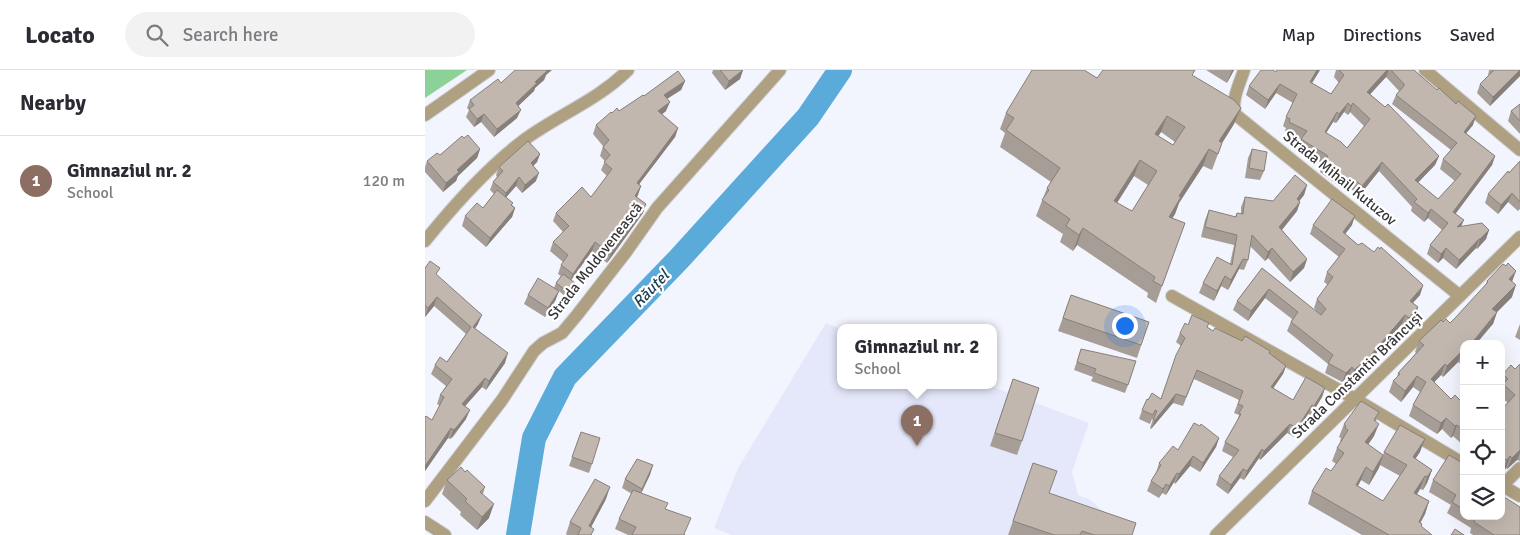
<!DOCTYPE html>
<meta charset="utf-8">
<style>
:root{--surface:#fff;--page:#f2f2f3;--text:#2b2b33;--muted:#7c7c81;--line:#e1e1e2;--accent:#d93025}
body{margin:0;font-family:Signika,sans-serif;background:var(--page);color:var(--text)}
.controls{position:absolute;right:15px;bottom:15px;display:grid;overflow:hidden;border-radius:10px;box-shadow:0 5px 20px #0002}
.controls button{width:45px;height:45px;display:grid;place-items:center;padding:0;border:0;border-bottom:1px solid var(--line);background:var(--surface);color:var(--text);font:25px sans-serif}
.you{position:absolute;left:699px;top:255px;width:18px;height:18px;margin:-12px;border:4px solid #fff;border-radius:50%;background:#1a73e8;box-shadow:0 0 0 8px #1a73e833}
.badge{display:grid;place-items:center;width:32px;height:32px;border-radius:50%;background:var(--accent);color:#fff;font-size:16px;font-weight:700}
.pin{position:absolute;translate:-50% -41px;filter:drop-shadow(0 1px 2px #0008)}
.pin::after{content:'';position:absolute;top:26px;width:18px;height:15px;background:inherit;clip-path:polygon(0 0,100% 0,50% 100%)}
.popup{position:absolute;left:412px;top:254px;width:160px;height:65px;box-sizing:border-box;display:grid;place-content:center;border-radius:10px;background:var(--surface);filter:drop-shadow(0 1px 4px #0005);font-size:16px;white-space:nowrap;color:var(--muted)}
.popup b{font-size:19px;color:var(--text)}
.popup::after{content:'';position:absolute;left:50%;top:100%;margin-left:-10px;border:10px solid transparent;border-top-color:var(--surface)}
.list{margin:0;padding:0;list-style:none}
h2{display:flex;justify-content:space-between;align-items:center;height:65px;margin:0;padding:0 20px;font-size:21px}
h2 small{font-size:16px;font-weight:400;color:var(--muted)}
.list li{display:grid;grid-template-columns:32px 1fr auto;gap:15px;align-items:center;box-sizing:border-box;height:90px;padding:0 20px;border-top:1px solid var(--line)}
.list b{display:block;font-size:19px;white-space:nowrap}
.list p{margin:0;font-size:16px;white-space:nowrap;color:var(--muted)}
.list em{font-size:16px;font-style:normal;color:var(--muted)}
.icon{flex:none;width:28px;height:28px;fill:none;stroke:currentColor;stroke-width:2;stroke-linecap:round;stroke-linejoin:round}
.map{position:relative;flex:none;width:1095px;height:465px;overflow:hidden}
header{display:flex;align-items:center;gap:30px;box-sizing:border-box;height:70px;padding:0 25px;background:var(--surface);border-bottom:1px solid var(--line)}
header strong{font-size:24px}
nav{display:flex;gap:28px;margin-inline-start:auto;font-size:18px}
.search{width:350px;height:45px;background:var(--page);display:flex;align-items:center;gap:12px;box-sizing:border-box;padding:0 18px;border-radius:28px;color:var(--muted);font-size:19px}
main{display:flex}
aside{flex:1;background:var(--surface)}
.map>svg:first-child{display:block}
</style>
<header>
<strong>Locato</strong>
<div class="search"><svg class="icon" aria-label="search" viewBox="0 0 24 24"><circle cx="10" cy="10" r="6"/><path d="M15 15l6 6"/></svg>Search here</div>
<nav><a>Map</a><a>Directions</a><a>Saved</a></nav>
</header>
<main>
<aside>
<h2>Nearby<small></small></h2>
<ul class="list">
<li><span class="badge" style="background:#8d6e63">1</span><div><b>Gimnaziul nr. 2</b><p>School</p></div><em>120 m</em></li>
</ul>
</aside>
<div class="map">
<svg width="1095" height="465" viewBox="0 0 1095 465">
<rect width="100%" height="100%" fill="#f3f5fe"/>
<path fill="#e5e8fb" d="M401,253L416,259V315H563L664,353L647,402L653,425L664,429L707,465H306L289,458L313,398Z"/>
<path fill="#8cd198" d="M0,0H42L0,28Z"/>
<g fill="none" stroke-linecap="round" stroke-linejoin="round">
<path stroke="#5aaada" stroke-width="24" d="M93,465L109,368L140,307L254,189L383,47L415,0"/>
<defs>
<path id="minor" d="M819,0C815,13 805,32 811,45L1035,226
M1000,0L1095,80
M0,45L64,0
M0,171C29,135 62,98 99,70C133,45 173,30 203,0
M747,226L930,329L1039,394
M1076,415L1095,426
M1077,416L1095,398
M0,431L77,330L109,281L118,273L137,263L152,245L201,182L232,138L355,0
M0,452L20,465
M791,465L1095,167"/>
</defs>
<use href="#minor" stroke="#d1d2db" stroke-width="14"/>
<use href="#minor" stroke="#aea080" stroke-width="12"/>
</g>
<path fill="#a69d96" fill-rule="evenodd" d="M288,0H318L315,9L300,20L287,3Z
M781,0H809L802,13Z
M895,0L887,13L906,24L914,13L909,7L911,0H989L1048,55L1041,63L1070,86L1067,95L1031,143L1036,157L1064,160L1061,169L1052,179L1051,178L1031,199L1018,188L1013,193L1002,184L1005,175L1017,160L1003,148L999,152L986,141L987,137L954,101L934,126L925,118L922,122L895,102L898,94L873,78L876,69L860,61L861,58L858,56L861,47L868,33L851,23L840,39L821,25L824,16L851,2ZM961,7L974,21L971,25L967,34L1026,80L1018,89L1015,99L1030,111L1013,129L993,112L1010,95L1014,86L945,24ZM919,42L923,45L925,42L939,56L922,78L901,63L908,52L911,53Z
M1064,0H1095V6L1065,36L1052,23L1055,14L1063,6Z
M661,1L672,8L769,6L809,54L797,73L787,100L778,96L754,133L750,144L747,148L760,153L731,233L722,227L723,223L652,175L648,181L635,172L638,164L611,146L622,118L626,112L575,77L580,63L575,59L581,43ZM736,62L750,72L748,75L733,66ZM709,106L723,115L707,141L692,133Z
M121,5L119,10L110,18L109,21L93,36L92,48L69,67L56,52L49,57L41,47L44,40L42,38L45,30L76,13Z
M260,11L256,20L242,29L241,41L237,44L253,58L250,67L214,114L216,116L212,127L221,134L218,143L182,193L167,181L146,210L149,217L141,227L134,221L130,231L120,247L99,234L103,225L129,218L131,213L136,206L133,204L136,195L138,192L125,181L128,172L138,162L128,151L131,143L166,127L182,106L176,100L180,91L175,86L178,76L168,64L171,55L187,43L194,41L219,26Z
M1095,34V64L1083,51L1086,41Z
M39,68L55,79L52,88L33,106L31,111L18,122L0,102V97L2,91L15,85Z
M827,79L839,101L835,110L820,108L823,88Z
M115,84L112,92L108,96L111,111L97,123L91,116L81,127L87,135L90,138L87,147L61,177L37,156L40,146L58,138L69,124L65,120L68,112L72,107L71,105L74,97Z
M1095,91V139L1093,141L1083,132L1073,144L1060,133L1063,124Z
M882,115L879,125L874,131L875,132L872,141L857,160L882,189L879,198L865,212L843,188L840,191L825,176L823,190L819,200L814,199L803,220L796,216L789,231L774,223L778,213L805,194L809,175L776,167L780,150L784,140L810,147L812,143H816V137L820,127L848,131Z
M888,155H927L920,164L995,225L988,233L993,237L990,247L981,257L977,254L941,295L926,310L923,306L917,312L900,303L903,294L862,261L867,249L840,228L823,251L808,240L812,231L837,198L894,244L889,238L892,229L903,215L899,212L902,202L914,187L885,164Z
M0,198L12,206L53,254L50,259L80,293L61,320L57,317L40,336L41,349L28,367L25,369L23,368L0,401V347L7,350L15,336L12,334L15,325L21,316L6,304L10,295L22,292L41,264L9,236L0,247Z
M1062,211L1087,212V227L1072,242L1068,254L1039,274V296L1033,292L1018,307L1016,305L1009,312L1026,329L1039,334V376L1028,366L1026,368L1017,359L1012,364L984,346L988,335L995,322L988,317L976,332L964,322L968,311L972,307L973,303L991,283L990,282L994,271L1018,252L1025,253L1031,247L1060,216Z
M646,225L724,252L712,288L633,261Z
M784,253L782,258L788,261L845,281L844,284L861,296L858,304L848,318L868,330L900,318L897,327L886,345L883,344L869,367L862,363L835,390L834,388L819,410L815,408L803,424L791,415L794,406L808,387L797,381L800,372L812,351L814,345L809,343L814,330L769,309L758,336L748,333L726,359L725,358L728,349H727L725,354L714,349L717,340L723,330L736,328L756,276L751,272L755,263L763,255Z
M1095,254V270L1090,267Z
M656,279L703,315L700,323L666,311L668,307L649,300Z
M1095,294V391L1092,390L1082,399L1081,398L1078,402L1076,400V340L1083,333L1076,327V309L1078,304L1090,299Z
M588,309L597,371L592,385L565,376Z
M954,342L951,351L949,366L943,375L958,385L959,382H995L990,389L1007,400L1002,413L998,420L995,419L992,424L1004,431L1000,444L995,453L996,457L1007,465H937L883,434L887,421L906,401L911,394L907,391L912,378L916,372L915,371L916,368L914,367L919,354ZM955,395L975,406L958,431L933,416L936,410L944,415Z
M156,362L167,394L164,403L144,396Z
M794,368L791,377L775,402L765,396L750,414L749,412L741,425L737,423L734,428L722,421L726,411L731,403L734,393L753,380Z
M608,393L624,423L707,465H583Z
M1039,394V400L1038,403H1039V446H1076L1095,465H1048L1045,463L1046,458L1022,443L1026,435L1004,422L1008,410Z
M228,395L216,423L240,439L260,465H203L190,459L194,449L207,424L197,418L200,409Z
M22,410L60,417L58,424L64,448L52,460L35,445L36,442L17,424Z
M181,429L166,457L167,465H142L141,464L145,452Z"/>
<path fill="#87807a" d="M120,0H127L121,5L119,10L110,18L109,21L87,42L91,33Z
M318,0L315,9L300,20L304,11Z
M807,0H809L802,13Z
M892,0H895L882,21L885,12Z
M962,0H964L961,7L939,31L942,22Z
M1095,0V6L1065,36L1068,27Z
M260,11L256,20L235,33L239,25Z
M855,14L851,23L840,39L843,30Z
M245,32L241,41L230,50L233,41Z
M923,33L919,42L911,53L914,44Z
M928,33L925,42L923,45L926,36Z
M816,38L809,54L797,73L787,100L793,84L794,71Z
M96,40L92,48L69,67L72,59Z
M912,42L908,52L896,71L900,62Z
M59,44L56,52L49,57L52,49Z
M742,46L736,62L724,81L730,64Z
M1051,46L1048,55L1035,71L1039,62Z
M253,58L250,67L209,121L212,113Z
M55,79L52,88L33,106L31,111L18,122L21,113L32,100Z
M784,79L778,96L754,133L750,144L738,163L744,147L754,126Z
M115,84L112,92L103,101L106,93Z
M1014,86L1010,95L987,119L990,110Z
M1070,86L1067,95L1025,151L1028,142Z
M715,90L709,106L683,147L689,131Z
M957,92L954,101L934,126L937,116Z
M114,103L111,111L97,123L100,115Z
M94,107L91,116L78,131L81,123Z
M929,109L925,118L922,122L926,113Z
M882,115L879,125L868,139L872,129Z
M216,116L213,125L207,135L210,126Z
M1087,123L1083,132L1073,144L1076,135Z
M875,132L872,141L851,167L854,157Z
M221,134L218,143L182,193L186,184Z
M90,138L87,147L61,177L65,168Z
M1006,139L1003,148L999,152L1003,143Z
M930,146L927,155L914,172L918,162Z
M1039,150L1035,159L1032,157Z
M658,158L652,175L648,181L654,165Z
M1064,160L1061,169L1052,179L1055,169Z
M1054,169L1051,178L1031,199L1034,190Z
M170,172L167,181L144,213L148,204Z
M847,178L843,188L840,191L843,182Z
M1021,178L1018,188L1013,193L1016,184Z
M818,189L814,199L803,220L806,210Z
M882,189L879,198L865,212L868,202Z
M1091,201L1087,212L1084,209Z
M800,206L796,216L789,231L792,221Z
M150,213L149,217L141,227L143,222Z
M1091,215L1087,227L1063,251L1067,239Z
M998,216L995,225L981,240L985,231Z
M844,219L840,228L823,251L826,241Z
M134,221L130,231L120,247L123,238Z
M12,227L9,236L0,247L3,238Z
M993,237L990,247L981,257L984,248Z
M1072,242L1068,254L1051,274H1046Z
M57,245L53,254L44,266L48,257Z
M980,245L977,254L941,295L926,310L929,300Z
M1037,281L1033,292L1018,307L1022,296Z
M83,283L80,293L61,320L64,311Z
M1020,294L1016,305L1002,320L1006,309Z
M861,296L858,304L843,326L846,317Z
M927,297L923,306L917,312L921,303Z
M992,306L988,317L976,332L980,321Z
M60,308L57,317L34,343L37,334Z
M900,318L897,327L886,345L889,336Z
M751,324L748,333L726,359L730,350Z
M887,335L883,344L869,367L872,358Z
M45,340L41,349L25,369L28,360Z
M1021,348L1017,359L1012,364L1016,353Z
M865,354L862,363L835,390L839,381Z
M954,354L949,366L935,385L940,372Z
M1032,355L1028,366L1026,368L1030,356Z
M26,358L23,368L0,401V396Z
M794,368L791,377L775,402L778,393Z
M1000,369L995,382L983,400L988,387Z
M837,379L834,388L819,410L822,401Z
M1095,380V383L1092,390L1082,399L1087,388Z
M958,385L954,398L944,415L948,402Z
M768,386L765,396L750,414L754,404Z
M1085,386L1081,398L1078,402L1082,390Z
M228,395L225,405L214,428L217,419Z
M941,397L936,410L926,428L931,415Z
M818,399L815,408L803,424L806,415Z
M1007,400L1002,413L998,420L1002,407Z
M752,403L749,412L741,425L744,416Z
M1000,406L995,419L985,436L989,423Z
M741,414L737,423L734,428L738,419Z
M185,417L181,429L162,465L164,456Z
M1004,431L1000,444L989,465L994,452Z
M69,434L64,448L52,460L57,447Z"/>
<path fill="#c1b7af" stroke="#87807a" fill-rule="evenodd" d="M90,0H121L122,1L110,12L112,13L91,33L96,40L72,59L59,44L52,49L44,39L49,35L45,30L73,9L76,13Z
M295,0H318L304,11Z
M607,0H659L672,8L678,0H770L767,5L809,30L816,38L794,71L797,73L793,84L784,79L754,126L756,127L744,147L760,153L737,216L728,211L730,207L658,158L654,165L641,156L645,149L617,130L624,120L622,118L635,98L581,60L589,48L581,43ZM742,46L760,57L748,75L730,64ZM715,90L732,101L707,141L689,131Z
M836,0H848L851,2L852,0H892L885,12L906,24L919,5L914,0H962L942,22L960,37L963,34L1014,86L990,110L1013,129L1036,104L1018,89L1032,73L971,25L979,16V14L966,0H989L1012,20L1014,18L1031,34L1033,31L1051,46L1039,62L1070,86L1028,142L1039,150L1032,157L1057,153L1064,160L1055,169H1054L1034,190L1021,178L1016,184L1005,175L1023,153L1006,139L1003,143L989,132L992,129L957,92L937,116L929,109L926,113L898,93L903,86L876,69L882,61L864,52L865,49L861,47L872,24L855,14L843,30L824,16ZM923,33L926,36L928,33L945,49L922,78L916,72L900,62L912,42L914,44Z
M1069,0H1095L1068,27L1055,14Z
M253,1L260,11L239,25L245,32L233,41L253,58L212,113L216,116L210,126L221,134L186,184L170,172L148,204L136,195L143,185L128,172L144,156L131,143L157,117L166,127L187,99L179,92L185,85L178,77L184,70L171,55L186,42L187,43L192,38L194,41L218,25L219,26Z
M1095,34V51L1086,41Z
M43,65L55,79L32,100L34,102L21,113L2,91L12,83L15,85L37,66L39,68Z
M103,71L115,84L106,93L114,103L100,115L94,107L81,123L68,112L78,101L74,97Z
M827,79L842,82L839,101L824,98Z
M1095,91V132L1087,123L1076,135L1063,124L1083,101L1084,103Z
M870,105L882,115L872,129L875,132L854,157L882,189L868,202L847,178L843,182L827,165L823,190L818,189L806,210L800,206L792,221L778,213L792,187L807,195L812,165L780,157L784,140L811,147L812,143L818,144L820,127L848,131Z
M72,120L88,133L86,135L90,138L65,168L40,146L52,133L58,138Z
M907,129L930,146L918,162L933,175L937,173L949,182L953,177L955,179L956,177L997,214L998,216L985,231L993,237L984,248L980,245L945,286L929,300L927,297L921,303L903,293L908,285L866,252L873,242L844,219L826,241L812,231L837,198L896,245L901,239L892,229L908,207L902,202L920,179L888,155Z
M5,191L15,198L11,204L57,245L48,257L83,283L64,311L60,308L37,334L45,340L31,358L28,360L26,358L0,396V347L1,346L7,350L19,327L15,325L27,309L10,295L15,287L22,292L46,257L12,227L3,238L0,235V198Z
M1083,193L1091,201L1084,209L1091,215L1067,239L1072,242L1046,274H1039V282L1037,281L1022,296L1020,294L1006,309L1026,329L1030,325L1039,334V361L1032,355L1030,356L1021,348L1016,353L988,335L1001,312L992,306L980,321L968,311L975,304L973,303L999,275L994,271L1016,250L1018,252L1021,249L1025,253L1031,247L1063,212L1062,211L1078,194L1081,196Z
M138,204L150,213L143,222L131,213Z
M113,208L134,221L123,238L103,225Z
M646,225L724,252L716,275L638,248Z
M767,245L784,253L782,257L788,261L790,258L817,271L820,266L845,281L844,283L861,296L846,317L868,330L881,307L900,318L889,336L887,335L872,358L865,354L839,381L837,379L822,401L818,399L806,415L794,406L814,380L800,372L816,344L814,343L818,336L813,334L818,321L772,300L761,327L751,324L730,350H728L732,341L730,340L728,345L717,340L722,329L723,330L727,323L736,329L751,285L760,268L755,263L760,253L763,255Z
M656,279L711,291L703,315L669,303L671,299L652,292Z
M1095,294V380L1087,388L1085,386L1082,390L1076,387V340L1090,325L1078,314L1083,309L1078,304L1086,295L1090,299Z
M588,309L614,318L597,371L570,363Z
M936,331L954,342L949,350L954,354L940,372L958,385L948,402L941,397L931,415L958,431L982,395L959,382L975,355L1000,369L988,387L1007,400L1002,407L1000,406L989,423L1004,431L994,452L997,454L996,456L1007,465H964L887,421L901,398L906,401L919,383L912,378L923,360L920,358L921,356L919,354Z
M769,353L775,356L776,354L794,368L778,393L768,386L754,404L752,403L744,416L741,414L738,419L726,411L736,395L734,393L748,376L753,380Z
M156,362L175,368L167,394L147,387Z
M1024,385L1039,394V397L1035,401L1039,403V440L1027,432L1031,425L1008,410Z
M212,389L228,395L217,419L200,409Z
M608,393L632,401L624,423L711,453L707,465H669L657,461L655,465H629L588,451Z
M36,397L40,402L42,400L60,417L55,422L69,434L57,447L40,431L42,429L22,410Z
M170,409L185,417L164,456L169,459L166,465H153L156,458L145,452Z
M208,420L243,433L240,439L266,448L259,464L260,465H207L211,457L194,449Z
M1076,425L1095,437V465H1069L1049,452L1051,447L1049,446H1076Z
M1030,459L1039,465H1026Z"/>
<g text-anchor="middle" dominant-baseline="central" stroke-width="4.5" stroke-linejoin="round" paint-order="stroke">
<g font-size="15" fill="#35353a" stroke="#fff">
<text transform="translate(915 108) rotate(39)">Strada Mihail Kutuzov</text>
<text transform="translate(170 191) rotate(-52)">Strada Moldovenească</text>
<text transform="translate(932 305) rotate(-44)">Strada Constantin Brâncuși</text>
</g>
<g font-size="16" font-style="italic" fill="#1c3f53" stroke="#fff">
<text transform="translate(226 219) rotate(-46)">Răuțel</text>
</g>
</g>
</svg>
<div class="controls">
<button>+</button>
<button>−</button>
<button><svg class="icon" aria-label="locate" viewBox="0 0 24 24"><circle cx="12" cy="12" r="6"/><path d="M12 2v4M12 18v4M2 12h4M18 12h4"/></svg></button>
<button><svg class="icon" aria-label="layers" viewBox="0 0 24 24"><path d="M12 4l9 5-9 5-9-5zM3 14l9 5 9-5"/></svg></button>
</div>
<div class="you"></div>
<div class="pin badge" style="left:492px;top:376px;background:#8d6e63">1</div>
<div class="popup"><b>Gimnaziul nr. 2</b>School</div>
</div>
</main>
